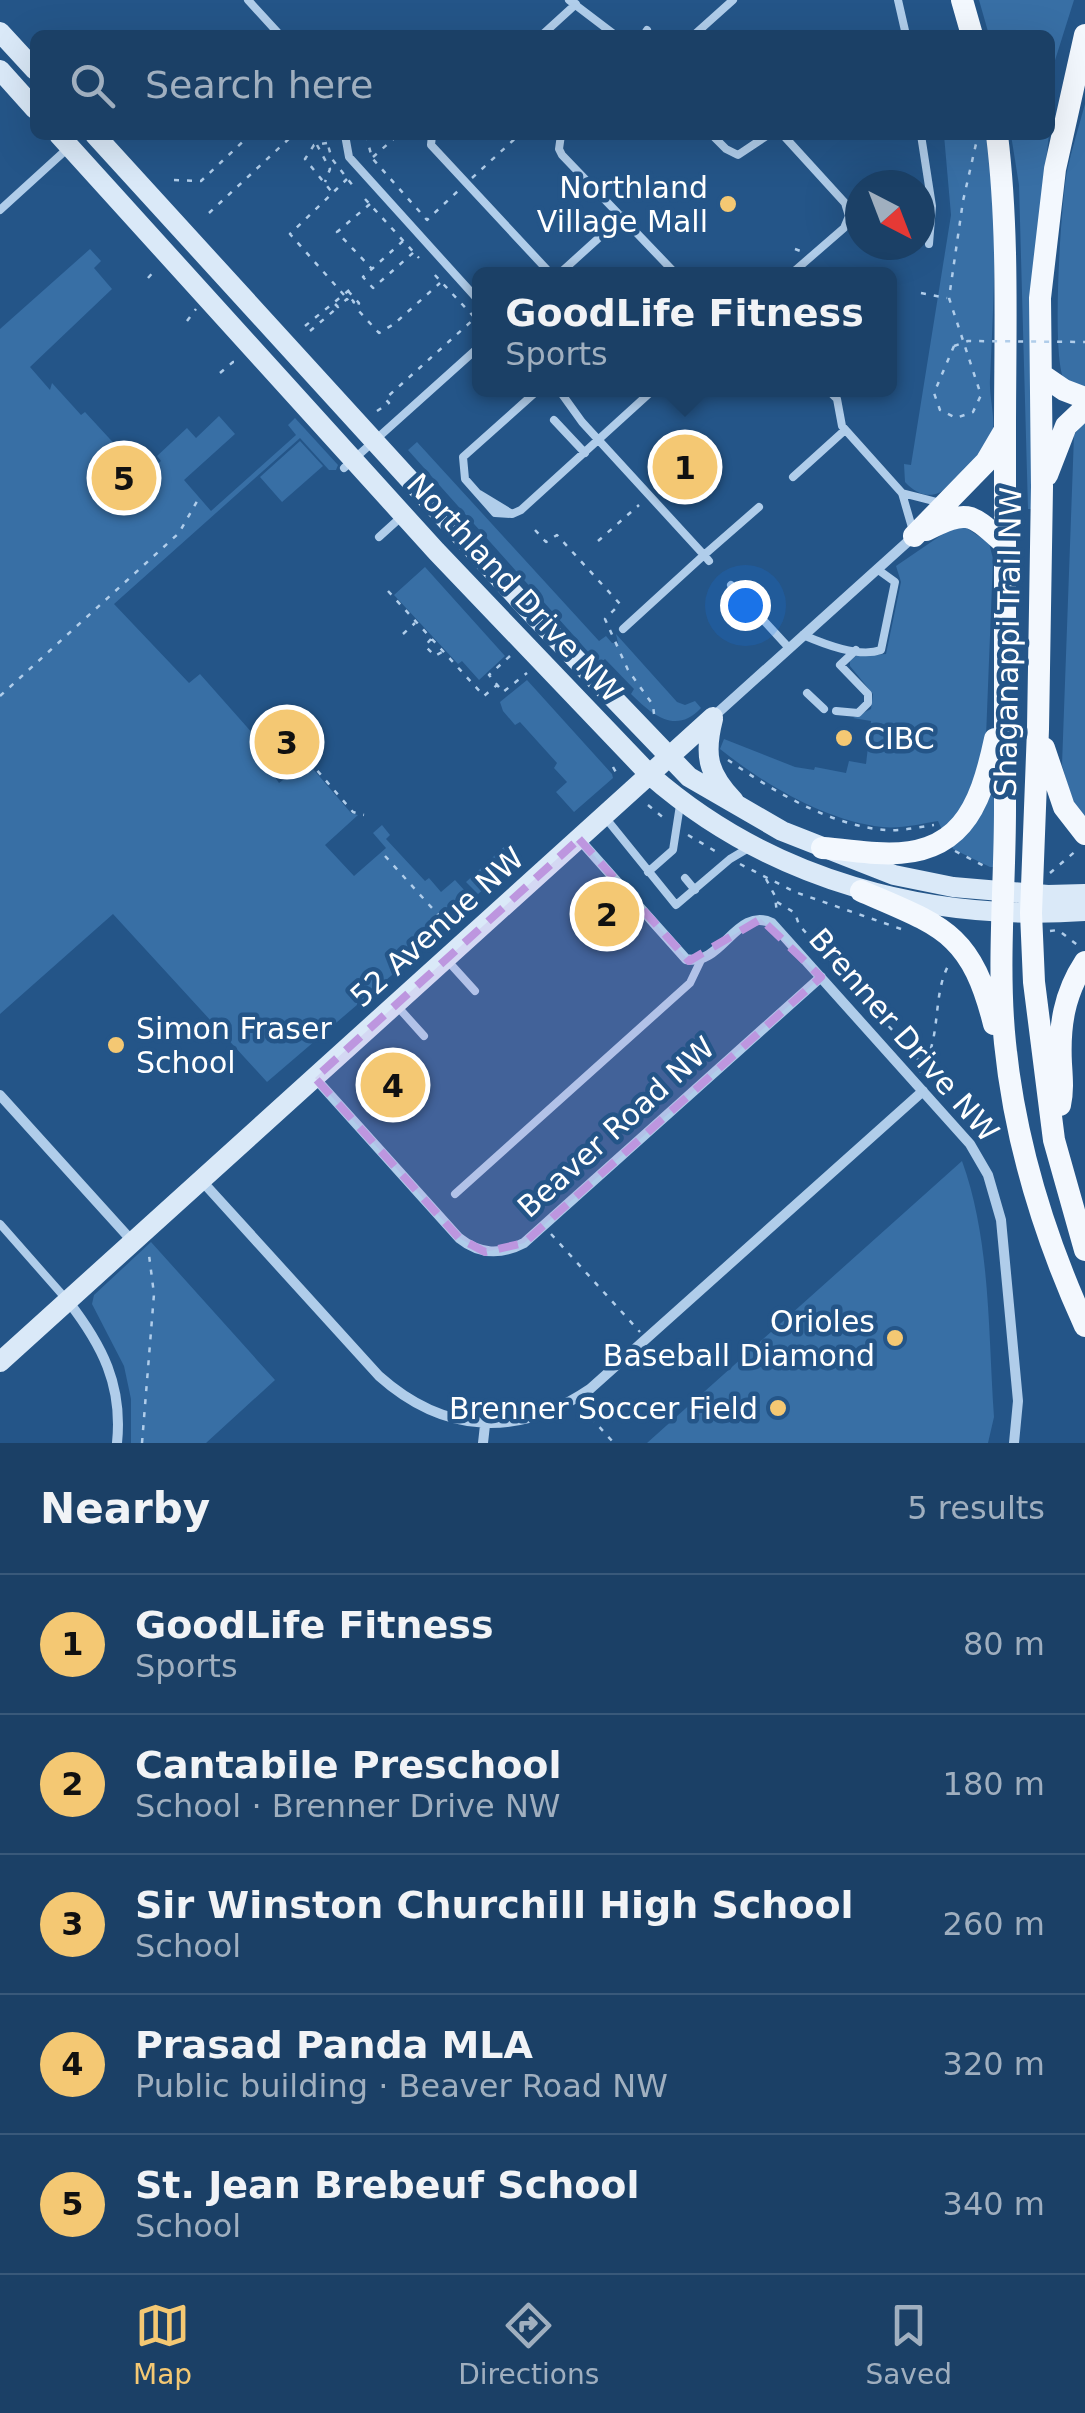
<!DOCTYPE html>
<meta charset="utf-8">
<style>
:root{--surface:#1b4066;--page:#284b6f;--text:#f1f3f6;--muted:#a0afbf;--line:#39597a;--accent:#f4c873}
body{margin:0;font-family:"DejaVu Sans",sans-serif;background:var(--page);color:var(--text)}
.compass{position:absolute;left:845px;top:170px;width:90px;height:90px;border-radius:50%;background:var(--surface);box-shadow:0 10px 40px #0002;rotate:138deg}
.you{position:absolute;left:745px;top:605px;width:35px;height:35px;margin:-25px;border:8px solid #fff;border-radius:50%;background:#1a73e8;box-shadow:0 0 0 15px #1a73e833}
.badge{display:grid;place-items:center;width:65px;height:65px;border-radius:50%;background:var(--accent);color:#111;font-size:32px;font-weight:700}
.pin{position:absolute;translate:-50% -50%;border:5px solid #fff;box-shadow:0 2px 10px #0006}
.popup{position:absolute;left:472px;top:267px;width:425px;height:130px;box-sizing:border-box;display:grid;place-content:center;border-radius:15px;background:var(--surface);filter:drop-shadow(0 2px 8px #0005);font-size:32px;white-space:nowrap;color:var(--muted)}
.popup b{font-size:38px;color:var(--text)}
.popup::after{content:'';position:absolute;left:50%;top:100%;margin-left:-20px;border:20px solid transparent;border-top-color:var(--surface)}
.list{margin:0;padding:0;list-style:none}
h2{display:flex;justify-content:space-between;align-items:center;height:130px;margin:0;padding:0 40px;font-size:42px}
h2 small{font-size:32px;font-weight:400;color:var(--muted)}
.list li{display:grid;grid-template-columns:65px 1fr auto;gap:30px;align-items:center;box-sizing:border-box;height:140px;padding:0 40px;border-top:2px solid var(--line)}
.list b{display:block;font-size:38px;white-space:nowrap}
.list p{margin:0;font-size:32px;white-space:nowrap;color:var(--muted)}
.list em{font-size:32px;font-style:normal;color:var(--muted)}
.icon{flex:none;width:55px;height:55px;fill:none;stroke:currentColor;stroke-width:2;stroke-linecap:round;stroke-linejoin:round}
.map{position:relative;flex:none;width:1085px;height:1443px;overflow:hidden}
.search{position:absolute;background:var(--surface);box-shadow:0 10px 40px #0002;left:30px;right:30px;top:30px;height:110px;display:flex;align-items:center;gap:25px;box-sizing:border-box;padding:0 35px;border-radius:15px;color:var(--muted);font-size:38px}
.sheet{height:830px;background:var(--surface)}
nav{display:flex;justify-content:space-around;align-items:center;box-sizing:border-box;height:140px;border-top:2px solid var(--line);background:var(--surface);font-size:28px;color:var(--muted)}
nav a{display:grid;justify-items:center;gap:5px}
nav .on{color:var(--accent)}
.map>svg:first-child{display:block}
</style>
<div class="map">
<svg width="1085" height="1443" viewBox="0 0 1085 1443">
<rect width="100%" height="100%" fill="#245588"/>
<path fill="#386fa5" d="M979,0H1074L1051,73L1050,131V35H989Z
M1085,104V389L1064,380C1051,353 1061,205 1067,171C1072,148 1079,126 1085,104Z
M944,135H988C998,219 994,295 990,379C989,396 995,416 993,432C991,452 963,472 950,485C935,500 919,497 905,482L904,464L911,465L951,215Z
M1011,135H1049L1036,245L1033,509H1028L1019,185Z
M90,249L101,261L94,268L112,289L30,367L50,390L52,383L81,415L85,412L132,463L125,470L136,482L161,461L157,456L187,428L196,438L219,416L235,434L184,480L211,511L296,435L288,425L295,418L338,465L336,470H329L300,438L114,604L189,683L200,674L284,769L275,777L279,783L307,762L351,813L358,815L325,845L354,876L386,848L373,833L382,825L390,835L386,839L425,881L429,878L441,892L455,880L476,903L267,1082L113,914L0,1014V329Z
M1085,420V823L1075,811L1062,765L1074,435Z
M300,441L323,466L282,502L260,477Z
M417,442L599,641L606,636L612,643H618L616,634L677,702L685,705L695,701L701,708C676,735 652,715 631,694L634,689L605,659L599,664L408,450Z
M959,523L989,543L993,559L986,737L980,783L943,832L938,821C920,824 900,829 882,827C825,821 764,784 720,749L724,739L795,767L814,770L815,767L846,773L849,761L866,764L871,721L853,718L871,709L873,694L850,666V661L856,656L886,654L901,582L896,566Z
M425,567L505,656L479,680L462,661L458,664L394,595Z
M527,680L612,774L613,778L574,812L556,792L567,782L554,768L557,763L520,722L515,725L503,711L500,702Z
M991,794L997,795L996,867H990L953,849L951,844L983,812Z
M506,845L517,860L478,894L466,882Z
M962,1161C991,1241 988,1333 994,1417L988,1443H647Z
M151,1242L275,1380L206,1443H131V1399L124,1366L92,1304L94,1295Z"/>
<g fill="none" stroke-linecap="round" stroke-linejoin="round">
<path stroke="#b0cdea" stroke-width="2.5" stroke-dasharray="5 8" stroke-linecap="butt" d="M325,135L332,159L354,187
M366,135L372,158L427,220L459,190
M327,143L314,145L305,159L331,191
M317,145L330,169L325,182
M373,157L398,135
M472,178L519,135
M174,180L201,181L250,135
M365,199L419,258
M370,204L337,232L372,269
M209,213L293,135
M403,241L363,277L373,288L414,252
M795,249L803,252
M148,278L156,269
M348,291L359,303L357,309L379,333L394,324L440,283
M921,293L947,298
M344,295L290,234L347,179
M335,304L338,307L347,299L352,305L354,302L347,294
M187,321L196,309
M305,326L353,287
M310,331L337,308
M954,346L934,393L940,410L956,418L973,412L981,395L949,298L963,201L978,135
M220,373L233,362H241
M377,411L389,403L385,399L475,318L433,273
M535,530L546,542L557,535L620,604L605,619L628,670L653,705L654,714
M598,541L639,505
M388,591L484,696L497,685
M403,634L415,623
M431,639L425,646L435,656L442,652
M510,656L489,675L503,692L527,673
M0,696L179,533L200,496
M728,760C773,791 831,826 886,830C902,831 919,827 934,825
M309,761L353,812L364,815
M613,767L618,776
M648,805L665,819
M688,835L720,854
M955,851L988,868
M385,856L451,929
M740,864L795,892L904,930
M1050,873L1078,849
M766,879L775,896L777,914
M777,902L795,913L799,925L924,1066
M1050,931L1058,930L1080,947
M919,1072C944,1041 930,993 951,961
M551,1234L640,1332
M582,1408L614,1443
M142,1443L154,1294L149,1255"/>
<path stroke="#b0cdea" stroke-width="8" d="M248,0L280,35
M569,0L615,35
M898,0L906,35
M542,35L576,4
M644,35L647,30
M694,35L733,0
M345,135L349,157L480,302
M432,135L431,145L551,274
M561,135L559,149L562,155L676,274
M712,135L726,149L738,155L768,135
M783,135L845,203L849,216L844,228L791,274
M921,135L932,206L929,244
M0,210L67,149
M559,274L623,216
M559,390L582,422L704,555L759,507
M828,390L837,399L842,426L902,493L913,531
M554,420L585,453
M344,468L480,346
M793,477L845,430
M902,493L941,503
M479,494L512,514L521,510L653,390
M512,514L495,513L465,479L463,457L538,390
M379,537L400,518
M731,585L789,648
M623,629L704,555L709,561
M803,635C824,644 859,658 881,650L895,582L877,569
M807,693L824,709
M836,711L858,713L868,703V694L840,665L856,650
M604,816L676,905L730,859L752,846
M648,872L673,850L680,805
M685,878L695,890
M446,959L475,991
M397,1006L424,1036
M455,1194L690,983L701,960
M0,1224L67,1300"/>
<path stroke="#b0cdea" stroke-width="10" d="M713,717L913,537
M579,839L686,959C722,967 736,906 772,923L970,1144L988,1175L1001,1220L1018,1401L1014,1443
M315,1078L459,1238C480,1255 501,1255 524,1243L821,977
M0,1095L133,1242
M201,1180L379,1376C444,1434 518,1438 590,1389L923,1091
M68,1301C102,1345 123,1385 117,1443
M483,1443L485,1425"/>
<path stroke="#dae9f8" stroke-width="20" d="M0,32L35,70
M0,70L35,109
M59,135L436,551L650,775C770,880 927,922 1085,911
M95,135L523,604L689,777L782,831L894,875L953,887L1048,895L1085,894
M713,719C704,754 707,773 734,801
M0,1362L713,717"/>
<path stroke="#f3f8fe" stroke-width="22" d="M962,0L972,35
M1085,35L1055,169L1040,298L1042,487L1038,729L1031,913L1034,982L1054,1140L1085,1250
M997,135C1009,233 1005,332 1005,430C1004,556 1006,683 1005,809C1005,887 997,966 1005,1043C1015,1142 1044,1236 1085,1326
M1042,375L1064,390L1085,398
M1047,475L1066,426L1085,408
M926,530C969,509 970,513 1005,544
M914,536L986,462L1003,433
M1044,748L1064,807L1085,834
M822,848C841,849 858,852 876,853C960,859 980,809 995,739
M861,891C942,926 971,932 994,1024
M1060,1105C1063,1091 1062,1079 1061,1064C1059,1026 1064,994 1085,962"/>
<path stroke="#b0cdea" stroke-width="2.5" stroke-dasharray="5 8" stroke-linecap="butt" d="M954,346L968,341L1085,342"/>
</g>
<path fill="#bd96df" fill-opacity="0.2" stroke="#bd96df" stroke-width="8" stroke-dasharray="20 12" stroke-linejoin="round" d="M579,839L689,961L761,919L821,977L524,1243L485,1252L459,1238L315,1078Z"/>
<g fill="#f4c873" stroke="#245588" stroke-width="4">
<circle cx="728" cy="204" r="10"/>
<circle cx="844" cy="738" r="10"/>
<circle cx="116" cy="1045" r="10"/>
<circle cx="895" cy="1338" r="10"/>
<circle cx="778" cy="1408" r="10"/>
</g>
<g text-anchor="middle" dominant-baseline="central" stroke-width="9" stroke-linejoin="round" paint-order="stroke">
<g font-size="30" fill="#fff" stroke="#245588" text-anchor="end">
<text x="708" y="187">Northland<tspan x="708" dy="34">Village Mall</tspan></text>
<text x="864" y="738" text-anchor="start">CIBC</text>
<text x="136" y="1028" text-anchor="start">Simon Fraser<tspan x="136" dy="34">School</tspan></text>
<text x="875" y="1321">Orioles<tspan x="875" dy="34">Baseball Diamond</tspan></text>
<text x="758" y="1408">Brenner Soccer Field</text>
</g>
<g font-size="30" fill="#fff" stroke="#245588">
<text transform="translate(515 588) rotate(47)">Northland Drive NW</text>
<text transform="translate(1008 642) rotate(-89)">Shaganappi Trail NW</text>
<text transform="translate(437 927) rotate(-42)">52 Avenue NW</text>
<text transform="translate(904 1035) rotate(49)">Brenner Drive NW</text>
<text transform="translate(616 1127) rotate(-42)">Beaver Road NW</text>
</g>
</g>
</svg>
<svg class="compass" viewBox="-18 -18 36 36"><path d="M0-13l5 13h-10z" fill="#e53935"/><path d="M0 13l5-13h-10z" fill="#a0afbf"/></svg>
<div class="you"></div>
<div class="pin badge" style="left:685px;top:467px">1</div>
<div class="popup"><b>GoodLife Fitness</b>Sports</div>
<div class="pin badge" style="left:607px;top:914px">2</div>
<div class="pin badge" style="left:287px;top:742px">3</div>
<div class="pin badge" style="left:393px;top:1085px">4</div>
<div class="pin badge" style="left:124px;top:478px">5</div>
<div class="search"><svg class="icon" aria-label="search" viewBox="0 0 24 24"><circle cx="10" cy="10" r="6"/><path d="M15 15l6 6"/></svg>Search here</div>
</div>
<section class="sheet">
<h2>Nearby<small>5 results</small></h2>
<ul class="list">
<li><span class="badge">1</span><div><b>GoodLife Fitness</b><p>Sports</p></div><em>80 m</em></li>
<li><span class="badge">2</span><div><b>Cantabile Preschool</b><p>School · Brenner Drive NW</p></div><em>180 m</em></li>
<li><span class="badge">3</span><div><b>Sir Winston Churchill High School</b><p>School</p></div><em>260 m</em></li>
<li><span class="badge">4</span><div><b>Prasad Panda MLA</b><p>Public building · Beaver Road NW</p></div><em>320 m</em></li>
<li><span class="badge">5</span><div><b>St. Jean Brebeuf School</b><p>School</p></div><em>340 m</em></li>
</ul>
</section>
<nav>
<a class="on"><svg class="icon" aria-label="map" viewBox="0 0 24 24"><path d="M3 6l6-2 6 2 6-2v14l-6 2-6-2-6 2zM9 4v14M15 6v14"/></svg>Map</a>
<a><svg class="icon" aria-label="directions" viewBox="0 0 24 24"><path d="M12 3l9 9-9 9-9-9zM9 14v-3h6M13 9l2 2-2 2"/></svg>Directions</a>
<a><svg class="icon" aria-label="saved" viewBox="0 0 24 24"><path d="M7 4h10v16l-5-4-5 4z"/></svg>Saved</a>
</nav>
